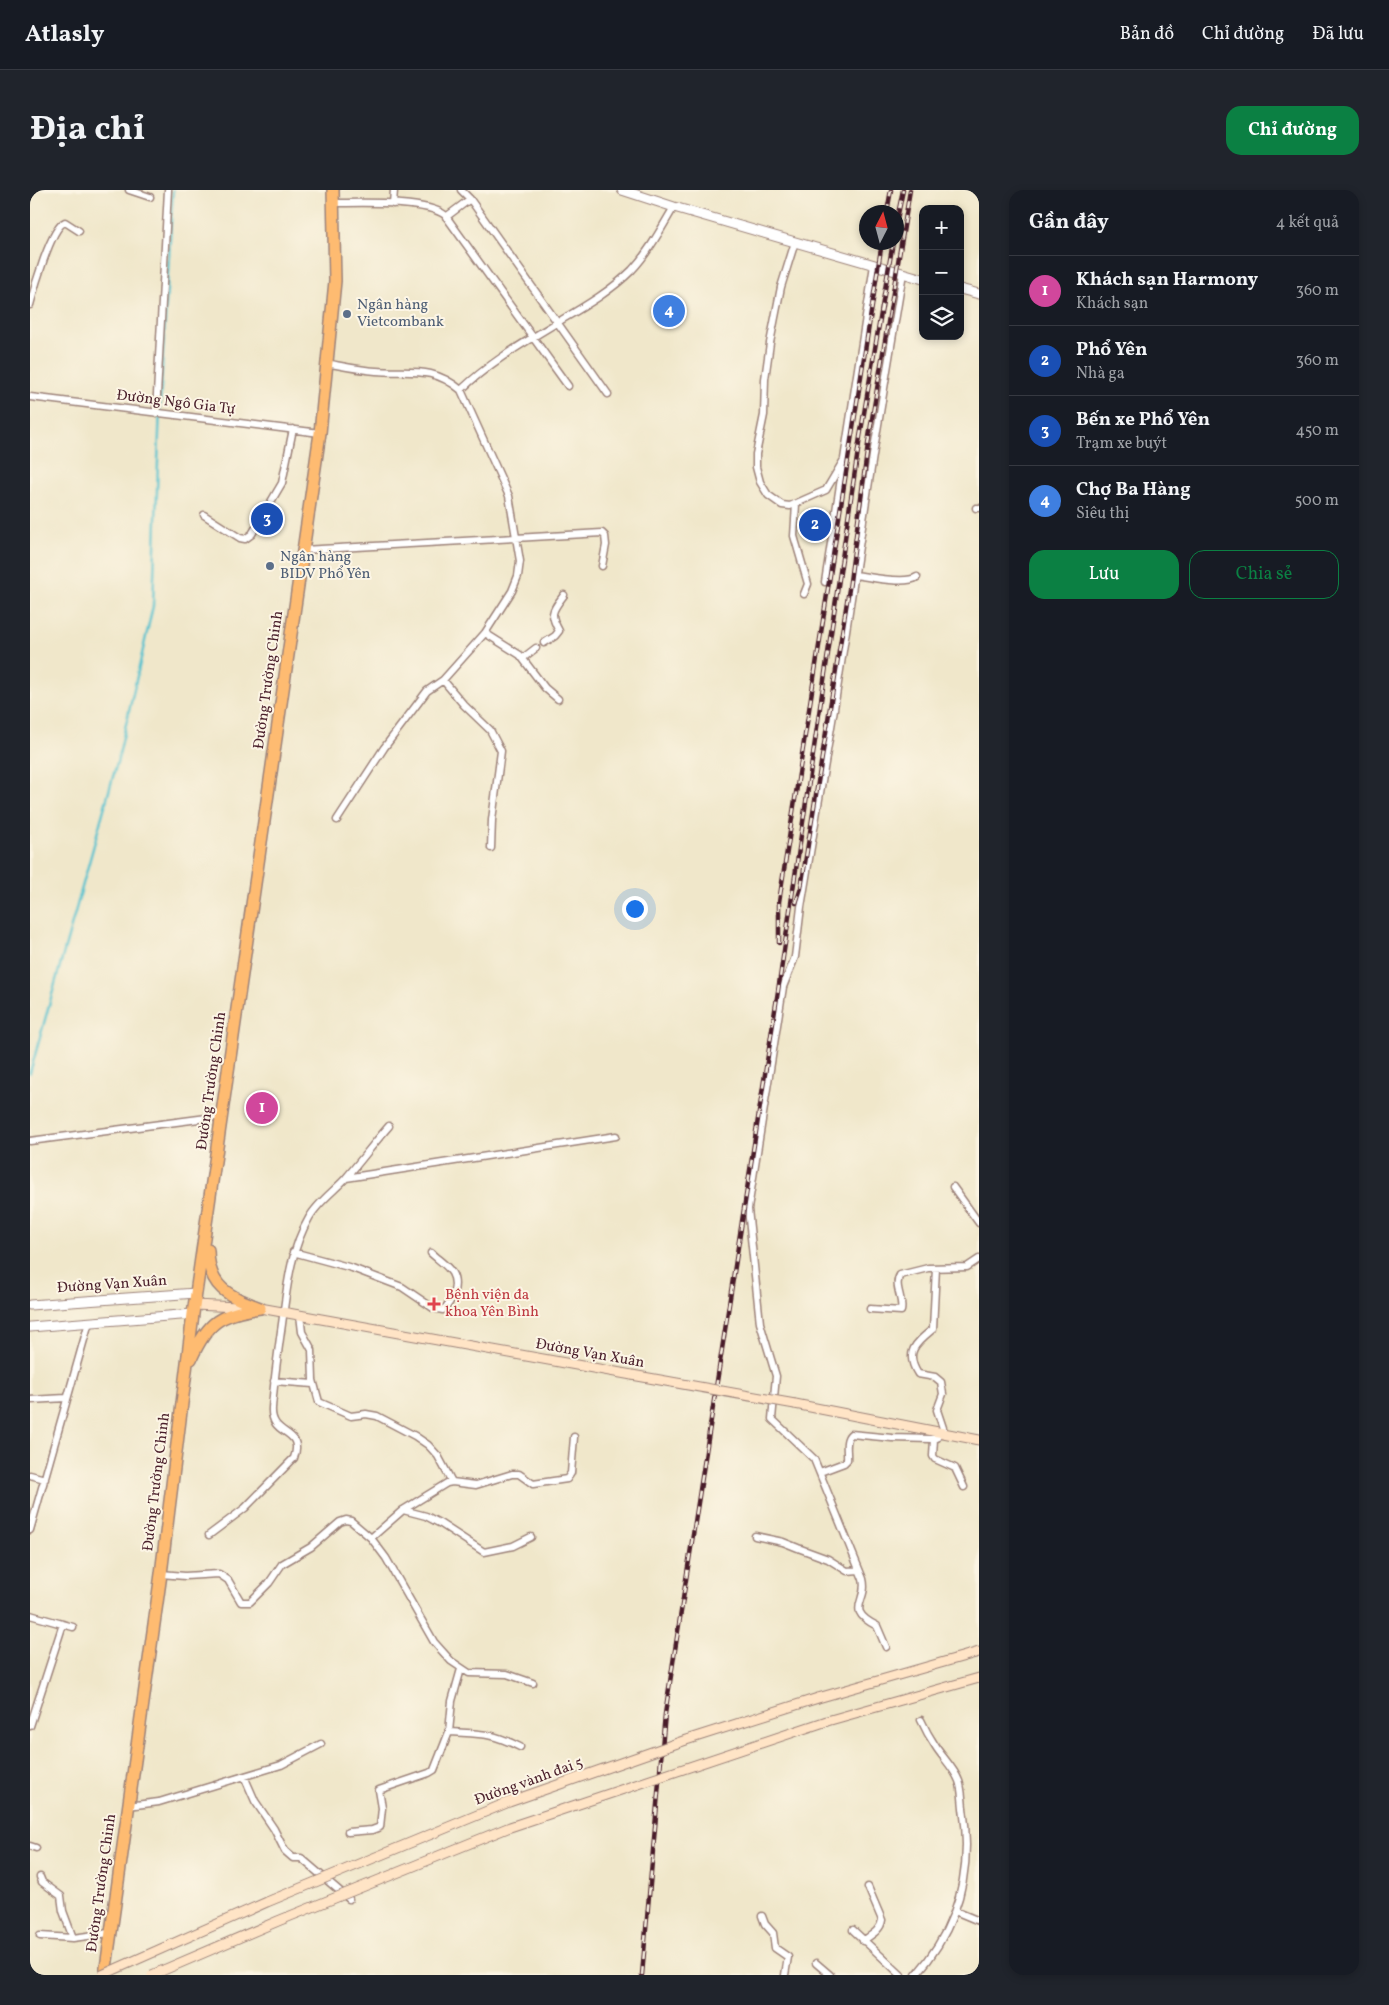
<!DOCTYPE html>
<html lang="vi">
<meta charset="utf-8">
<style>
:root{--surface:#171b24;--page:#20242c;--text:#f1f3f6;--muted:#9ea1a6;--line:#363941;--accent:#0b8043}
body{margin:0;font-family:Vollkorn,serif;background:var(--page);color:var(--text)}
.controls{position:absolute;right:15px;top:15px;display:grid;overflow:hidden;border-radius:10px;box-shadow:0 2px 8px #0003}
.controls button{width:45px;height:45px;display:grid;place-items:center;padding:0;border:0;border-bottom:1px solid var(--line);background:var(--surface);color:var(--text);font:25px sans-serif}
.compass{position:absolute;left:829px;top:15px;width:45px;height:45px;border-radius:50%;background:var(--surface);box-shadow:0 2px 8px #0003;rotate:6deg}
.you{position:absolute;left:604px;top:718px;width:18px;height:18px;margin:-12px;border:4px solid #fff;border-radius:50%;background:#1a73e8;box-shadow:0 0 0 8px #1a73e833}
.badge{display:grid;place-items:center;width:32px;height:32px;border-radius:50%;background:var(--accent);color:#fff;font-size:16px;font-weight:700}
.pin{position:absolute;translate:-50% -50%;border:2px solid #fff;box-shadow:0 1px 5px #0006}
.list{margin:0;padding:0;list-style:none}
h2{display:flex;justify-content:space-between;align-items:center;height:65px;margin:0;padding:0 20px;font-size:21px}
h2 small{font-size:16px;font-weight:400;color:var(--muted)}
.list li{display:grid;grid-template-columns:32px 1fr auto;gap:15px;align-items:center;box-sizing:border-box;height:70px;padding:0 20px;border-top:1px solid var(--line)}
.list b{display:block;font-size:19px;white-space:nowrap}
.list p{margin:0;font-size:16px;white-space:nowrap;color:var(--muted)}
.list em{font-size:16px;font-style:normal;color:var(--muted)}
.actions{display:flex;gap:10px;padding:15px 20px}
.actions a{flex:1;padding:11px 0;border:1px solid var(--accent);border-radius:15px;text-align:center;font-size:18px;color:var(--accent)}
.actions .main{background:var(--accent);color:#fff}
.icon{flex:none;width:28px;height:28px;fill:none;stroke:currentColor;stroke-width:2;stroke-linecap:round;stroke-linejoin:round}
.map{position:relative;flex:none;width:949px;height:1785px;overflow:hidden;border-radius:15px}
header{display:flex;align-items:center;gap:30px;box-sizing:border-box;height:70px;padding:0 25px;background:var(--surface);border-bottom:1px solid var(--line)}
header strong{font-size:24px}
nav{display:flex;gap:28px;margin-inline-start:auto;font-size:18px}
.intro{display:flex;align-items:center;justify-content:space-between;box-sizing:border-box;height:120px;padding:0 30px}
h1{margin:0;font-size:35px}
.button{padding:12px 22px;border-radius:15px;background:var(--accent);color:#fff;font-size:18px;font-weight:700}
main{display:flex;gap:30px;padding:0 30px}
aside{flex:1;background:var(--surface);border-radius:15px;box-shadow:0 2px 8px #0003}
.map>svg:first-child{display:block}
</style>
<header>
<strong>Atlasly</strong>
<nav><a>Bản đồ</a><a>Chỉ đường</a><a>Đã lưu</a></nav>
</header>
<div class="intro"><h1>Địa chỉ</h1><a class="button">Chỉ đường</a></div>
<main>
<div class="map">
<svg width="949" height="1785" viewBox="0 0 949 1785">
<rect width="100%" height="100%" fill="#fcf5e5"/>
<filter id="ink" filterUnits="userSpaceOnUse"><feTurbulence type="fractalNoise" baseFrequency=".02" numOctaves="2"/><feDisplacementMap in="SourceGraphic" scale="10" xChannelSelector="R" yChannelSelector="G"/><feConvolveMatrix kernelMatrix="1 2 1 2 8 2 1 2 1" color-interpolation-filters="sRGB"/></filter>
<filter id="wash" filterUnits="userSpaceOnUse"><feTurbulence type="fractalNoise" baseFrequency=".0096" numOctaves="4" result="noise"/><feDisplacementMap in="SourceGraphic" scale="20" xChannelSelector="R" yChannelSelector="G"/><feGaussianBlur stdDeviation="1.12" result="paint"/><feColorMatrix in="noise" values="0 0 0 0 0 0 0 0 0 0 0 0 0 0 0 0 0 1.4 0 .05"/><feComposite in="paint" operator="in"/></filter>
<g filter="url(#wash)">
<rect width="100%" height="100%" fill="#f0e7ca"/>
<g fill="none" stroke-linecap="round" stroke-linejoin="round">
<path stroke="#56c2cf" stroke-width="2.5" d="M0,883L88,569L123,416L130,214L143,0"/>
</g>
</g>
<g filter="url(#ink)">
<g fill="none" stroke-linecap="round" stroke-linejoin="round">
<defs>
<path id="minor" d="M99,0L120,7
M431,0L440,9L578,204
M305,13C330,13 396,10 415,25L538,196
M363,14L364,0
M416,27L440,9
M765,52L751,97L740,153L735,189L734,225L726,264V277L730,292L738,305L752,315L760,316L796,300L815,268
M0,115C4,99 21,37 35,32L49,41
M295,173C312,176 329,180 346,181C380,184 401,175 431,200L479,306L490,371L488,386L482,401L455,443L413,490L397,501L385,517L354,558L307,630
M431,200C461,171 497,151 533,129C557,115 582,100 602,80C619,62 631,39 644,17
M0,207L290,243
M126,223L138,0
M766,314L764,346L778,394L774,404
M946,318H949
M174,325L210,348L215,349L222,344L252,293L263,239
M273,360L572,343L575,346L576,355L572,376
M825,385C839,387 876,395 887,387
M795,392L844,75
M455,443L490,465L515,498L528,509
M514,453L525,446L529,441C519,423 522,421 534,405
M493,468L506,458
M413,490L434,515L460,540L471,561L462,630L461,658
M0,951L192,926
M316,988L586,946
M923,997L949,1033
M263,1062L322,1078L372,1097L403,1118L413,1120C422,1112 429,1095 422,1083C417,1075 407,1069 401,1063
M906,1078L903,1139C886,1153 874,1162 888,1184L905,1187L911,1192L913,1204L907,1220L915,1244
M840,1119L871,1121C874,1109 863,1096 870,1085L898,1078L937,1077L949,1069
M270,1125L272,1142L282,1160L283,1190L289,1212L321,1226L336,1224L347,1226L385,1246L398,1255L408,1266L422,1292
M244,1191L283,1194
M0,1210L36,1208
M904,1249L903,1266L905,1269L925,1278L934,1297
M790,1282L814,1273L817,1270C818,1262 814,1250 821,1244L862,1248L901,1249L907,1248V1245
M0,1285L15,1289
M373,1320L396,1326L411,1334L454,1362L483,1356L501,1347
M0,1340L59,1132
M179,1345L215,1318L264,1268C275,1237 240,1248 242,1218C244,1190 248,1162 252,1134C257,1098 260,1061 279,1028C287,1013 304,1001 315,989C330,972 344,953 359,936
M725,1346L753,1352L768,1358L798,1369L817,1381L829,1380
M341,1348L373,1320L417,1293L422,1292L446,1295L482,1284H489L503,1294L537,1289L541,1283L544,1247
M131,1384L155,1386L189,1384L198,1390L211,1412H220L239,1393L252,1374L281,1357L310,1332L316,1330L321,1331L341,1348L356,1368L404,1452L421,1471L439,1483L477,1484L503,1493
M0,1425L43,1437
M856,1457L847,1436C813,1419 839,1412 833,1389L784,1269L742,1229L746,1186L730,1133L718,1019L753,797L765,767L771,717L804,519L844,259L873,83
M0,1536L33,1434
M419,1542C451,1544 460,1542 490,1557
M214,1586L225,1611L244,1639L255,1661L263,1668H271L319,1709
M98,1616L129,1612L251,1575L291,1554
M318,1642L342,1640L350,1637L352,1618L349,1600L399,1583L404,1580L419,1542L422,1511L431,1479
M0,1656L6,1658
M10,1687L12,1692L31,1706L33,1721L43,1748
M925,1721L949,1731
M732,1726L735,1734L743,1743L745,1758L758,1767L755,1785
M823,1740L871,1785
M10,1746L43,1748L79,1743
M833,1751C841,1745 851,1740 852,1730L838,1697
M786,1773L800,1785
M886,1785C929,1736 943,1681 933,1618C932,1609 932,1599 929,1591C924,1578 913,1568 906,1557C900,1548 895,1539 891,1530"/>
<path id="tertiary" d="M592,0L644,17L893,89
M930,99L949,104
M0,1115L166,1103
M0,1137L163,1124"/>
<path id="secondary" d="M164,1115L230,1118L602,1185
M765,1214L949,1250
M788,1508L949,1462
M797,1531L949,1488"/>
<path id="trunk" d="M178,1060C178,1098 199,1106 230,1118
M161,1169C178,1131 190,1124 230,1118
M75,1785L131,1384L163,1124L290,243L305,91L303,0"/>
</defs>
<use href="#minor" stroke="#9d837a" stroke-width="9"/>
<use href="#tertiary" stroke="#9d837a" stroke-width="11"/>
<use href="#secondary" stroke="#9d837a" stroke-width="11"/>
<use href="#trunk" stroke="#9d837a" stroke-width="14"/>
<use href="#minor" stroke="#fff" stroke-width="6"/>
<use href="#tertiary" stroke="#fff" stroke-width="9"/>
<use href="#secondary" stroke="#ffe4c6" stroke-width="9"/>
<use href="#trunk" stroke="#febb71" stroke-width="11"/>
<defs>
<path id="rail" d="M857,22L861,0
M866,34L873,0
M766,713L771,698L819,399L839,247L880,0
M749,753V712L852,52
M612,1785L635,1524L748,801L830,247L863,52"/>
</defs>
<use href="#rail" stroke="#4a1f2b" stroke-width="4.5"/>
<use href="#rail" stroke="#fcf5e5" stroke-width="2.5" stroke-dasharray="8" stroke-linecap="butt"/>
<defs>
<path id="secondary-bridge" d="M602,1185L765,1214
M72,1785L237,1712L479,1612L656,1550L788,1508
M122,1785L248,1731L480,1637L797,1531"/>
</defs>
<use href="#secondary-bridge" stroke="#9d837a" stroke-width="11" stroke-linecap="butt"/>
<use href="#secondary-bridge" stroke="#ffe4c6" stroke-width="9"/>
</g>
</g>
<g fill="#5c6f8a" stroke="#fcf5e5" stroke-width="2">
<circle cx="317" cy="124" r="5"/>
<circle cx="240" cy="376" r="5"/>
</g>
<path fill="#e0444e" stroke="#fcf5e5" stroke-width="2" d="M401.5 1106.5h5v5h5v5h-5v5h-5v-5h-5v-5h5z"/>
<g text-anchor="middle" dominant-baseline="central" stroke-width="4" stroke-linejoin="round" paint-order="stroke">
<g font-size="15" fill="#4e5e75" stroke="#fcf5e5" text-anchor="start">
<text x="327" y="115">Ngân hàng<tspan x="327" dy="17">Vietcombank</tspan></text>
<text x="250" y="367">Ngân hàng<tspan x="250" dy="17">BIDV Phổ Yên</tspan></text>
</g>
<g font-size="15" fill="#4a1f2b" stroke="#fcf5e5">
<text transform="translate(146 213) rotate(7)">Đường Ngô Gia Tự</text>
<text transform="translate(239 490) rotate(-82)">Đường Trường Chinh</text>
<text transform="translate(182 891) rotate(-82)">Đường Trường Chinh</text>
<text transform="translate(82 1095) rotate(-4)">Đường Vạn Xuân</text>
<text transform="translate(560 1164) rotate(10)">Đường Vạn Xuân</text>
<text transform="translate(127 1292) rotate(-83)">Đường Trường Chinh</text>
<text transform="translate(499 1592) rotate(-20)">Đường vành đai 5</text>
<text transform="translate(72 1693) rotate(-82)">Đường Trường Chinh</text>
</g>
<g font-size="15" fill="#be3a42" stroke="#fcf5e5" text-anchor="start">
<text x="415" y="1105">Bệnh viện đa<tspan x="415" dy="17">khoa Yên Bình</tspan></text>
</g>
</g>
</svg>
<div class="controls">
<button>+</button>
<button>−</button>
<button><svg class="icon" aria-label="layers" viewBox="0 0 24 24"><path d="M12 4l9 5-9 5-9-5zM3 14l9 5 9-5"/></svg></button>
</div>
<svg class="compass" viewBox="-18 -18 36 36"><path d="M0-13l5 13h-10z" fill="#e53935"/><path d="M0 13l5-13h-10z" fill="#9ea1a6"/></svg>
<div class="you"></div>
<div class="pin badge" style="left:232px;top:918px;background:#d1479c">1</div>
<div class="pin badge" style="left:785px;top:335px;background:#1a4fb4">2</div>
<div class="pin badge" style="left:237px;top:329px;background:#1a4fb4">3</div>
<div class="pin badge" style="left:639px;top:121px;background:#3f7fe0">4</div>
</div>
<aside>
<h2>Gần đây<small>4 kết quả</small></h2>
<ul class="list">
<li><span class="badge" style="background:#d1479c">1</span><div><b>Khách sạn Harmony</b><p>Khách sạn</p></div><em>360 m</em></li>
<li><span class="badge" style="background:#1a4fb4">2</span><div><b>Phổ Yên</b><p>Nhà ga</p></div><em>360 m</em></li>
<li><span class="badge" style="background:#1a4fb4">3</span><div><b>Bến xe Phổ Yên</b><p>Trạm xe buýt</p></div><em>450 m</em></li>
<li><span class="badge" style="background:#3f7fe0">4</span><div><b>Chợ Ba Hàng</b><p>Siêu thị</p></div><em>500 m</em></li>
</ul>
<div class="actions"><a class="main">Lưu</a><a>Chia sẻ</a></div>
</aside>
</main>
